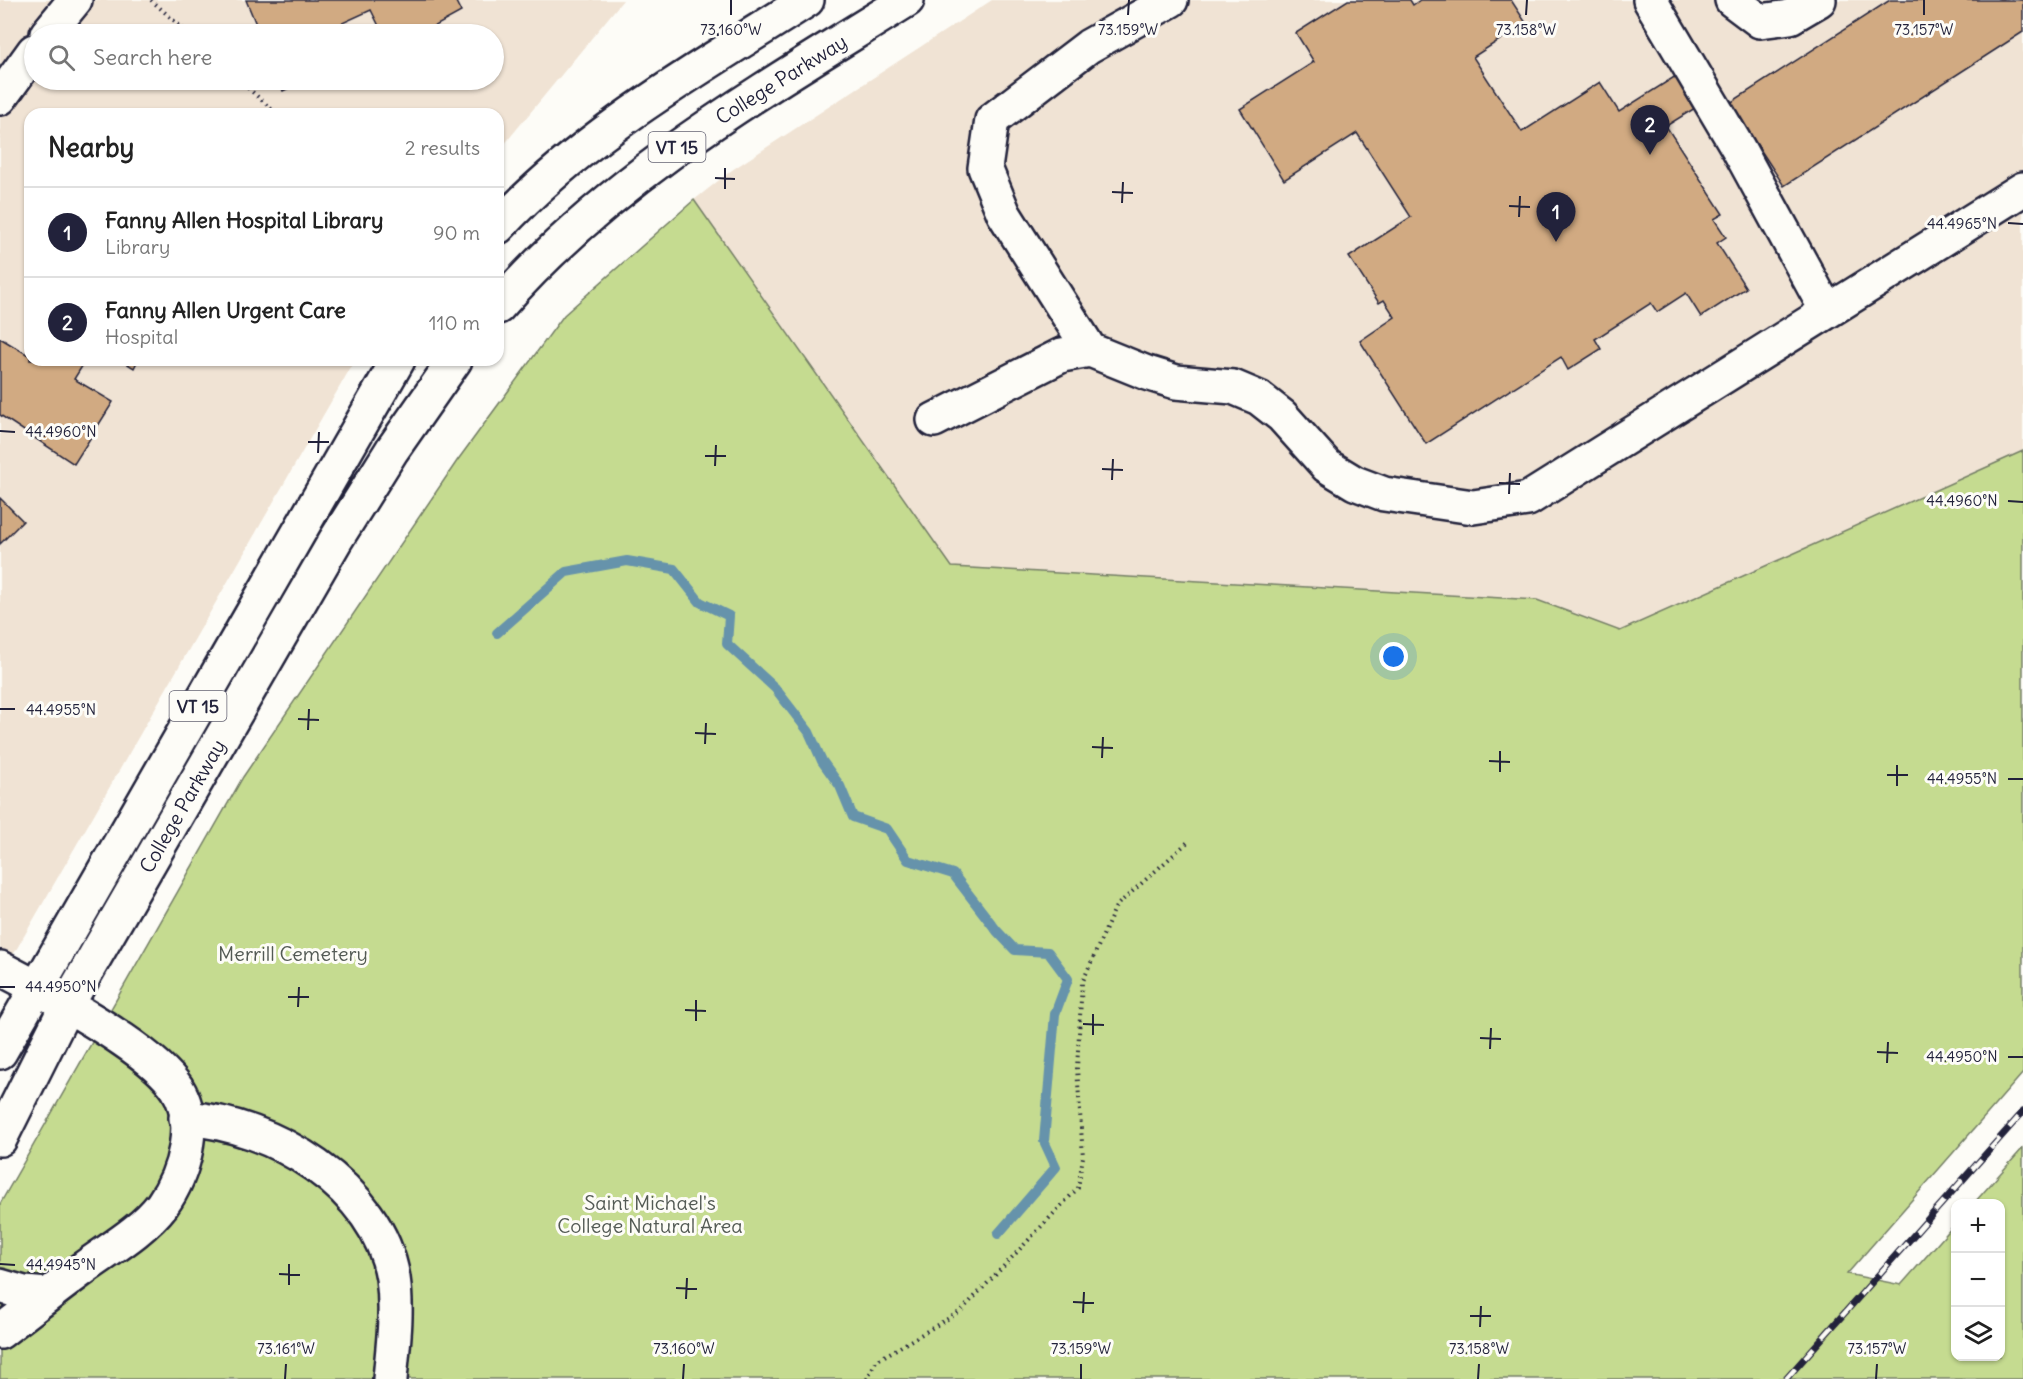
<!DOCTYPE html>
<meta charset="utf-8">
<style>
:root{--surface:#fff;--page:#f6f6f6;--text:#222;--muted:#767676;--line:#e0e0e0;--accent:#22223b}
body{margin:0;font-family:Delius,sans-serif;background:var(--page);color:var(--text)}
.controls{position:absolute;right:18px;bottom:18px;display:grid;overflow:hidden;border-radius:12px;box-shadow:0 2px 4px #0004}
.controls button{width:54px;height:54px;display:grid;place-items:center;padding:0;border:0;border-bottom:2px solid var(--line);background:var(--surface);color:var(--text);font:30px sans-serif}
.you{position:absolute;left:1394px;top:657px;width:21px;height:21px;margin:-15px;border:4px solid #fff;border-radius:50%;background:#1a73e8;box-shadow:0 0 0 9px #1a73e833}
.badge{display:grid;place-items:center;width:39px;height:39px;border-radius:50%;background:var(--accent);color:#fff;font-size:20px;font-weight:700}
.pin{position:absolute;translate:-50% -50px;filter:drop-shadow(0 2px 3px #0008)}
.pin::after{content:'';position:absolute;top:32px;width:21px;height:18px;background:inherit;clip-path:polygon(0 0,100% 0,50% 100%)}
.list{margin:0;padding:0;list-style:none}
h2{display:flex;justify-content:space-between;align-items:center;height:78px;margin:0;padding:0 24px;font-size:26px}
h2 small{font-size:20px;font-weight:400;color:var(--muted)}
.list li{display:grid;grid-template-columns:39px 1fr auto;gap:18px;align-items:center;box-sizing:border-box;height:90px;padding:0 24px;border-top:2px solid var(--line)}
.list b{display:block;font-size:22px;white-space:nowrap}
.list p{margin:0;font-size:20px;white-space:nowrap;color:var(--muted)}
.list em{font-size:20px;font-style:normal;color:var(--muted)}
.icon{flex:none;width:33px;height:33px;fill:none;stroke:currentColor;stroke-width:2;stroke-linecap:round;stroke-linejoin:round}
.map{position:relative;flex:none;width:2023px;height:1379px;overflow:hidden}
.search{position:absolute;background:var(--surface);box-shadow:0 2px 4px #0004;left:24px;top:24px;width:480px;height:66px;display:flex;align-items:center;gap:15px;box-sizing:border-box;padding:0 21px;border-radius:33px;color:var(--muted);font-size:22px}
.panel{position:absolute;background:var(--surface);box-shadow:0 2px 4px #0004;left:24px;top:108px;width:480px;height:258px;border-radius:18px}
.map>svg:first-child{display:block}
</style>
<div class="map">
<svg width="2023" height="1379" viewBox="0 0 2023 1379">
<rect width="100%" height="100%" fill="#fdfcf7"/>
<filter id="ink" filterUnits="userSpaceOnUse"><feTurbulence type="fractalNoise" baseFrequency=".0167" numOctaves="2"/><feDisplacementMap in="SourceGraphic" scale="12" xChannelSelector="R" yChannelSelector="G"/><feConvolveMatrix kernelMatrix="1 2 1 2 8 2 1 2 1" color-interpolation-filters="sRGB"/></filter>
<g filter="url(#ink)">
<path fill="#f0e3d4" fill-rule="evenodd" d="M0,0H623L498,152V114H30V360H355L0,978ZM34,34H494V80H34Z
M992,0H2023V451L1620,631L1537,600L952,567L694,200L732,170Z"/>
<path fill="#c5db90" stroke="#747e66" stroke-width="1.5" d="M694,200L952,567L1537,600L1620,631L2023,451V1073L1847,1274L1901,1285L1955,1224L1956,1356H2000V1204L1974,1203L2023,1148V1379H0V1204L243,777L457,461L564,315Z"/>
<g fill="none" stroke-linecap="round" stroke-linejoin="round">
<path stroke="#6693ab" stroke-width="10" d="M497,633L566,572L627,561L674,569L700,602L729,616L727,644L775,688L809,732L822,761L840,786L853,817L887,829L908,860L953,874L997,931L1015,950L1048,952L1068,979L1055,1014L1044,1141L1056,1167L998,1234"/>
</g>
<path fill="#d1aa82" stroke="#22223b" stroke-width="1.5" d="M246,0H455L461,12L421,34H383L371,10L327,30L329,34H260Z
M1348,0H1410L1413,5L1420,0H1511L1526,23L1473,57L1522,132L1600,82L1619,112L1679,74L1700,105L1666,126L1723,214L1714,219L1726,237L1717,243L1746,288L1701,317L1686,293L1657,312L1651,303L1595,339L1601,349L1568,370L1561,357L1426,444L1360,341L1395,317L1384,300L1379,303L1349,257L1411,217L1357,133L1284,180L1240,109L1314,62L1296,33Z
M1890,0H2023V32L1784,186L1730,103Z
M279,80H306L283,91Z
M0,338L30,356V360H86L74,379L113,402L74,464L0,415Z
M121,360H138L134,368Z
M0,498L23,521L0,544Z"/>
<g fill="none" stroke-linecap="round" stroke-linejoin="round">
<defs>
<path id="minor" d="M1650,0L1738,148L1827,311
M1732,0L1760,21L1790,17L1819,0
M47,34L75,0
M0,98L34,51
M1090,350L1004,214L985,168L992,120L1089,46L1171,0
M934,420L1062,355L1090,350L1147,373L1176,382L1233,387L1259,398L1282,416L1327,466L1355,483L1384,494L1473,507L1528,499L2023,189
M0,968L36,987
M186,1118C272,1124 378,1186 393,1278C398,1312 393,1346 390,1379"/>
<path id="major" d="M498,227C586,132 699,69 807,0
M498,307C612,176 761,91 907,0
M0,1052L398,360
M0,1139L67,1005L335,541L392,450L455,360
M0,1286L24,1293L47,1295
M0,1332C28,1311 55,1289 84,1268C110,1249 142,1231 162,1205C184,1174 199,1123 177,1088C154,1054 84,1015 48,994"/>
</defs>
<use href="#minor" stroke="#22223b" stroke-width="38"/>
<use href="#major" stroke="#22223b" stroke-width="38"/>
<path stroke="#22223b" stroke-width="4" stroke-dasharray="1.5 4.5" stroke-linecap="butt" d="M151,0L189,34
M239,80L277,114
M867,1379L876,1361L961,1311L1078,1188L1083,1157L1077,1068L1082,983L1116,906L1189,841"/>
<use href="#minor" stroke="#fdfcf7" stroke-width="33"/>
<use href="#major" stroke="#fdfcf7" stroke-width="33"/>
<defs>
<path id="rail" d="M1786,1379L2023,1112"/>
</defs>
<use href="#rail" stroke="#22223b" stroke-width="7"/>
<use href="#rail" stroke="#fdfcf7" stroke-width="4.5" stroke-dasharray="14" stroke-linecap="butt"/>
</g>
</g>
<path fill="none" stroke="#22223b" stroke-width="2" d="M731,15V0M1128,15L1129,0M1526,15L1527,0M1924,15V0M715,178L735,179M725,189V168M1112,192L1133,193M1122,203L1123,182M1509,206L1530,207M1519,217L1520,196M2008,223L2023,224M0,431L15,432M308,442H329M318,453L319,432M705,456H726M715,466L716,445M1102,469L1123,470M1112,480L1113,459M1499,483L1520,484M1509,494L1510,473M2008,501L2023,502M0,709H15M298,719L319,720M308,730L309,709M695,733L716,734M705,744L706,723M1092,747L1113,748M1102,758L1103,737M1489,761L1510,762M1500,772V751M1887,775H1908M2008,779H2023M1897,786V765M0,987H15M288,997H309M298,1007L299,987M685,1010L706,1011M696,1021V1000M1083,1024L1104,1025M1093,1035V1014M1480,1038L1501,1039M1490,1049L1491,1028M1877,1052L1898,1053M2008,1057H2023M1887,1063L1888,1042M0,1264L15,1265M279,1274L300,1275M289,1285V1264M676,1288L697,1289M686,1299L687,1278M1073,1302L1094,1303M1083,1313L1084,1292M1470,1316H1491M1480,1327L1481,1306M285,1379L286,1364M683,1379L684,1364M1081,1379V1364M1478,1379L1479,1364M1876,1379L1877,1364"/>
<g text-anchor="middle" dominant-baseline="central" stroke-width="6" stroke-linejoin="round" paint-order="stroke">
<g fill="#fdfcf7" stroke="#646373" stroke-width="1.5">
<rect x="648.5" y="132" width="57" height="30" rx="4.5"/>
<rect x="169.5" y="691" width="57" height="30" rx="4.5"/>
</g>
<g font-size="18" font-weight="bold" fill="#22223b">
<text x="677" y="147">VT 15</text>
<text x="198" y="706">VT 15</text>
</g>
<g font-size="20" fill="#22223b" stroke="#fdfcf7">
<text transform="translate(781 79) rotate(-32)">College Parkway</text>
<text transform="translate(182 806) rotate(-60)">College Parkway</text>
</g>
<g font-size="20" fill="#535a54" stroke="#fdfcf7">
<text x="293" y="953">Merrill Cemetery</text>
<text x="650" y="1202">Saint Michael's<tspan x="650" dy="23">College Natural Area</tspan></text>
</g>
</g>
<g font-size="15" text-anchor="middle" fill="#22223b" stroke="#fdfcf7" stroke-width="6" stroke-linejoin="round" paint-order="stroke">
<text x="731" y="35">73.160°W</text>
<text x="1128" y="35">73.159°W</text>
<text x="1526" y="35">73.158°W</text>
<text x="1924" y="35">73.157°W</text>
<text x="1962" y="229">44.4965°N</text>
<text x="61" y="437">44.4960°N</text>
<text x="1962" y="506">44.4960°N</text>
<text x="61" y="715">44.4955°N</text>
<text x="1962" y="784">44.4955°N</text>
<text x="61" y="992">44.4950°N</text>
<text x="1962" y="1062">44.4950°N</text>
<text x="61" y="1270">44.4945°N</text>
<text x="286" y="1354">73.161°W</text>
<text x="684" y="1354">73.160°W</text>
<text x="1081" y="1354">73.159°W</text>
<text x="1479" y="1354">73.158°W</text>
<text x="1877" y="1354">73.157°W</text>
</g>
</svg>
<div class="controls">
<button>+</button>
<button>−</button>
<button><svg class="icon" aria-label="layers" viewBox="0 0 24 24"><path d="M12 4l9 5-9 5-9-5zM3 14l9 5 9-5"/></svg></button>
</div>
<div class="you"></div>
<div class="pin badge" style="left:1556px;top:242px">1</div>
<div class="pin badge" style="left:1650px;top:155px">2</div>
<div class="search"><svg class="icon" aria-label="search" viewBox="0 0 24 24"><circle cx="10" cy="10" r="6"/><path d="M15 15l6 6"/></svg>Search here</div>
<section class="panel">
<h2>Nearby<small>2 results</small></h2>
<ul class="list">
<li><span class="badge">1</span><div><b>Fanny Allen Hospital Library</b><p>Library</p></div><em>90 m</em></li>
<li><span class="badge">2</span><div><b>Fanny Allen Urgent Care</b><p>Hospital</p></div><em>110 m</em></li>
</ul>
</section>
</div>
